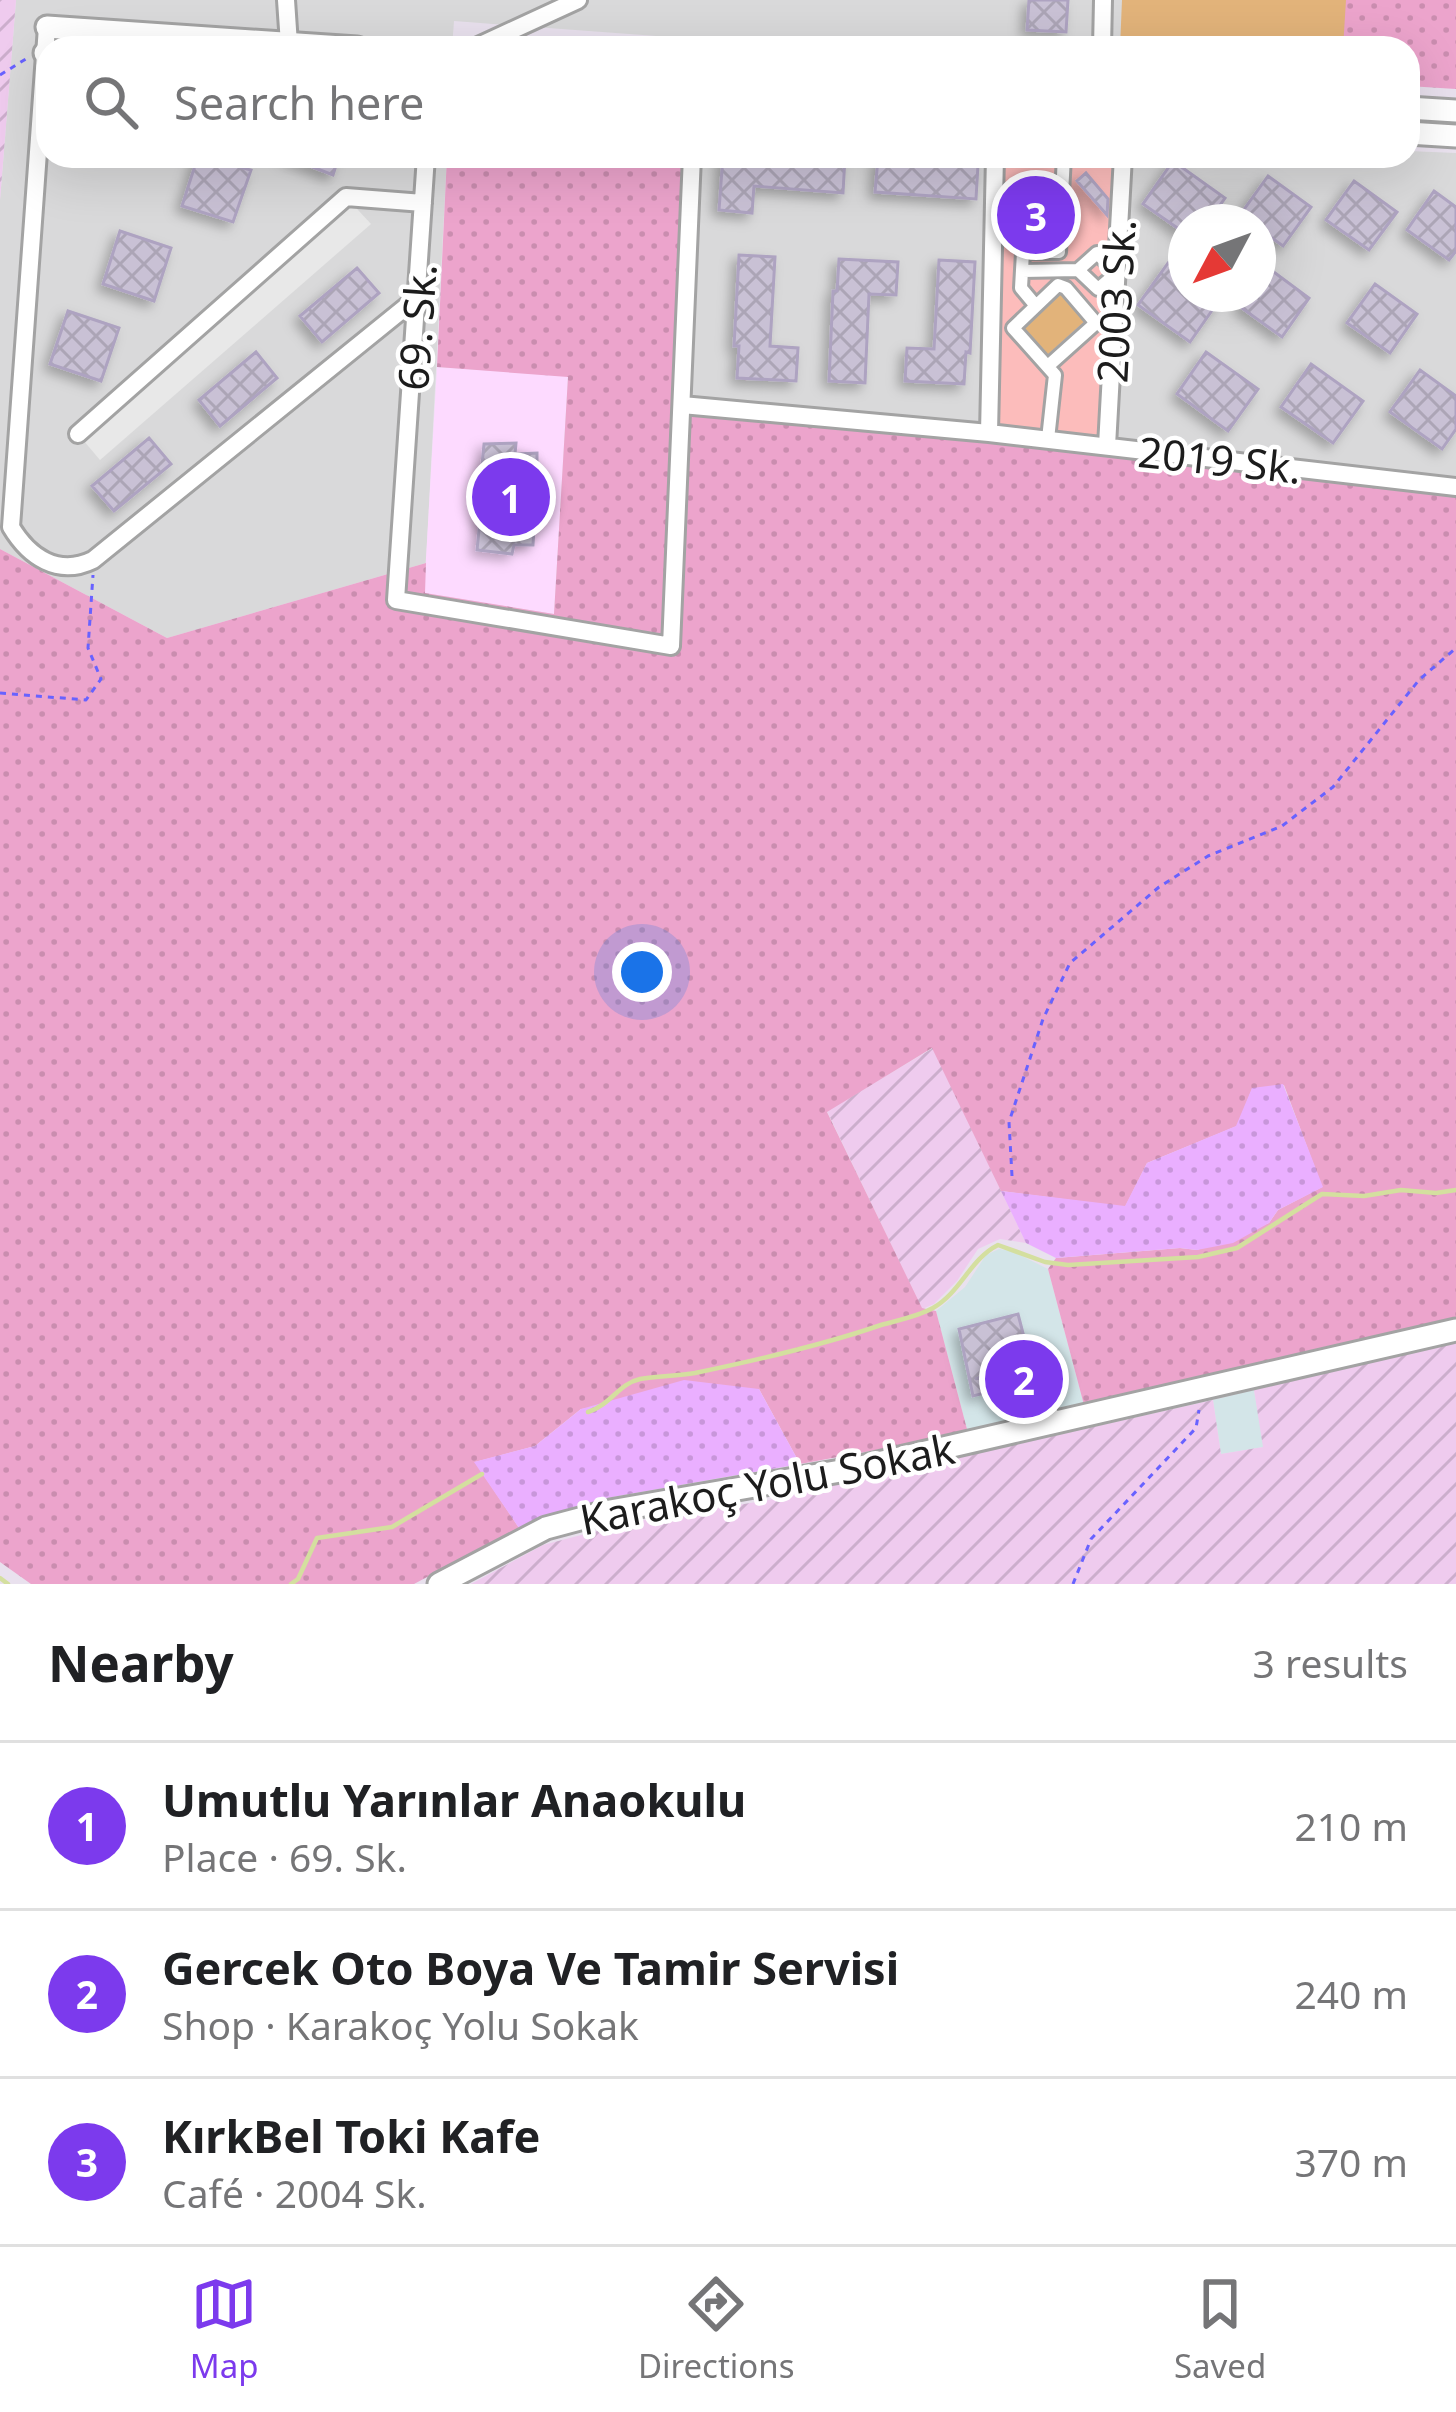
<!DOCTYPE html>
<meta charset="utf-8">
<style>
:root{--surface:#fff;--page:#f6f6f6;--text:#202124;--muted:#757577;--line:#e0e0e0;--accent:#7c3aed}
body{margin:0;font-family:"Noto Sans",sans-serif;background:var(--page);color:var(--text)}
.compass{position:absolute;left:1168px;top:204px;width:108px;height:108px;border-radius:50%;background:var(--surface);box-shadow:0 12px 48px #0002;rotate:229deg}
.you{position:absolute;left:642px;top:972px;width:42px;height:42px;margin:-30px;border:9px solid #fff;border-radius:50%;background:#1a73e8;box-shadow:0 0 0 18px #1a73e833}
.badge{display:grid;place-items:center;width:78px;height:78px;border-radius:50%;background:var(--accent);color:#fff;font-size:39px;font-weight:700}
.pin{position:absolute;translate:-50% -50%;border:6px solid #fff;box-shadow:0 3px 12px #0006}
.list{margin:0;padding:0;list-style:none}
h2{display:flex;justify-content:space-between;align-items:center;height:156px;margin:0;padding:0 48px;font-size:51px}
h2 small{font-size:39px;font-weight:400;color:var(--muted)}
.list li{display:grid;grid-template-columns:78px 1fr auto;gap:36px;align-items:center;box-sizing:border-box;height:168px;padding:0 48px;border-top:3px solid var(--line)}
.list b{display:block;font-size:45px;white-space:nowrap}
.list p{margin:0;font-size:39px;white-space:nowrap;color:var(--muted)}
.list em{font-size:39px;font-style:normal;color:var(--muted)}
.icon{flex:none;width:66px;height:66px;fill:none;stroke:currentColor;stroke-width:2;stroke-linecap:round;stroke-linejoin:round}
.map{position:relative;flex:none;width:1456px;height:1584px;overflow:hidden}
.search{position:absolute;background:var(--surface);box-shadow:0 12px 48px #0002;left:36px;right:36px;top:36px;height:132px;display:flex;align-items:center;gap:30px;box-sizing:border-box;padding:0 42px;border-radius:36px;color:var(--muted);font-size:45px}
.sheet{height:660px;background:var(--surface)}
nav{display:flex;justify-content:space-around;align-items:center;box-sizing:border-box;height:168px;border-top:3px solid var(--line);background:var(--surface);font-size:33px;color:var(--muted)}
nav a{display:grid;justify-items:center;gap:6px}
nav .on{color:var(--accent)}
.map>svg:first-child{display:block}
</style>
<div class="map">
<svg width="1456" height="1584" viewBox="0 0 1456 1584">
<defs>
<pattern id="farmland-furrows" width="10" height="10" patternUnits="userSpaceOnUse" patternTransform="scale(3)"><rect width="10" height="10" fill="#efcbee"/><path d="M-1 1l2-2M0 10L10 0M9 11l2-2" fill="none" stroke="#ccaecc"/></pattern>
<pattern id="grass-dots" width="8" height="8" patternUnits="userSpaceOnUse" patternTransform="scale(3)"><rect width="8" height="8" fill="#eca4cc"/><path d="M2 2h.1M6 6h.1" fill="none" stroke="#ca8daf" stroke-width="1.8" stroke-linecap="round"/></pattern>
<pattern id="sand-dots" width="8" height="8" patternUnits="userSpaceOnUse" patternTransform="scale(3)"><rect width="8" height="8" fill="#eaafff"/><path d="M2 2h.1M6 6h.1" fill="none" stroke="#c896da" stroke-width="1.8" stroke-linecap="round"/></pattern>
<pattern id="building-cross-hatch" width="8" height="8" patternUnits="userSpaceOnUse" patternTransform="scale(3)"><rect width="8" height="8" fill="#c9c1d5"/><path d="M0 0l8 8M0 8l8-8" fill="none" stroke="#aca5b6"/></pattern>
<filter id="shadow"><feDropShadow dx="-5.5" dy="5.5" stdDeviation="6" flood-color="#0004"/></filter>
</defs>
<rect width="100%" height="100%" fill="#e9e1ee"/>
<path fill="#d9d9da" fill-rule="evenodd" d="M16,0H1123L1122,48H818L454,21L452,48H48V156H447L426,563L167,638L0,549V200Z
M1408,151L1456,153V497L1108,446L1132,156H1408ZM1186,222H1258V294H1186Z
M692,156H995L982,701L671,646Z"/>
<path fill="#d3e5e8" d="M999,1249L1012,1251L1048,1269L1084,1405L968,1433L936,1311L965,1287L986,1255Z
M1254,1390L1264,1447L1221,1454L1213,1400Z"/>
<path fill="#fddaff" d="M437,367L568,376L554,614L424,593Z"/>
<path fill="url(#farmland-furrows)" d="M0,0H16L0,200Z
M933,1048L1026,1243L1000,1239L978,1249L957,1281L934,1304L922,1309L827,1111Z
M1456,1342V1584H471L543,1545L627,1523L769,1500L1213,1400L1221,1454L1263,1447L1254,1390Z"/>
<path fill="url(#grass-dots)" d="M1123,0H1456V89L1408,86V48H1122Z
M447,156H692L682,404L1107,446L1456,497V1320L1084,1405L1048,1269L1056,1258L1180,1248L1197,1250L1269,1223L1278,1210L1322,1187L1284,1085L1252,1089L1237,1126L1147,1163L1125,1207L1001,1191L932,1048L827,1112L922,1308L936,1311L968,1433L800,1464L759,1389L581,1409L535,1446L475,1462L519,1528L414,1584H31L0,1562V549L167,638L426,563L425,593L554,614L568,377L437,367Z"/>
<path fill="url(#sand-dots)" d="M1283,1084L1323,1187L1278,1210L1269,1223L1233,1243L1197,1250L1180,1248L1056,1258L1026,1243L1001,1191L1125,1206L1147,1163L1236,1126L1252,1088Z
M684,1380L759,1389L800,1464L607,1498L519,1528L474,1462L535,1446L581,1409Z"/>
<path fill="#fcbcbb" d="M995,156H1132L1107,446L989,433Z"/>
<path fill="#e2b37a" d="M1122,0H1346L1343,48H1120Z
M1060,291L1086,320L1046,356L1020,327Z"/>
<path fill="#e8e8e8" d="M346,197L371,224L100,460L78,434Z"/>
<g fill="none" stroke-linecap="round" stroke-linejoin="round">
<path stroke="#d4df9f" stroke-width="4.5" d="M588,1412C612,1404 618,1384 640,1379C658,1376 677,1376 695,1373C758,1360 820,1346 881,1325C898,1320 917,1317 933,1308C961,1292 970,1259 998,1245L1045,1262L1068,1265L1198,1257L1237,1248L1322,1194L1364,1196L1401,1190L1436,1193L1456,1190
M0,1578L8,1584
M291,1584L298,1579L317,1538L392,1527L482,1474"/>
</g>
<path fill="url(#building-cross-hatch)" stroke="#aea3c1" stroke-width="3" filter="url(#shadow)" d="M1029,0H1068L1066,32L1027,30Z
M198,156L251,170L233,222L182,206Z
M284,156H339L333,175Z
M723,156L845,157L843,193L754,186L752,213L719,210Z
M878,158L978,165L976,199L875,192Z
M1173,161L1225,198L1208,222H1186V234L1143,204Z
M1086,173L1108,199L1107,215L1077,181Z
M1268,176L1311,207L1283,246L1258,228V222L1240,215Z
M1354,181L1397,212L1369,250L1326,220Z
M1020,187L1052,188L1049,242H1018Z
M1434,191L1456,207V251L1449,260L1407,230Z
M120,231L171,248L154,301L103,284Z
M739,255L775,257L770,346L798,348L796,381L737,378L739,346H734Z
M839,259L898,262L896,295L869,294L865,383L829,381L833,291H837Z
M939,260L975,262L970,353L966,352L964,384L905,381L907,348L934,349Z
M1168,263L1186,276V294H1212L1220,299L1190,342L1138,305Z
M1267,267L1309,298L1282,337L1239,306L1248,294H1258V280Z
M357,268L379,293L322,342L300,316Z
M1375,284L1417,314L1390,353L1347,323Z
M68,311L119,328L101,381L50,364Z
M256,352L277,378L220,426L199,400Z
M1206,352L1258,389L1228,431L1177,394Z
M1311,364L1363,401L1333,443L1281,407Z
M1420,370L1456,396V429L1442,449L1390,412Z
M149,438L171,464L114,511L92,486Z
M516,443L515,454L537,453V485H529V514L535,513L533,545H514L512,554L477,550L481,509L491,508L493,487L480,485L484,444Z
M1018,1314L1031,1364L975,1379L981,1377L985,1393L973,1396L959,1329Z"/>
<g fill="none" stroke-linecap="round" stroke-linejoin="round">
<defs>
<path id="service" d="M1007,1388L1041,1380L1055,1416"/>
<path id="pedestrian" d="M1022,271L1078,270L1098,289L1117,273L1097,253L1078,270
M1036,306L1021,288L1023,252H1059L1064,156
M1048,439L1055,375L1013,328L1058,285L1066,288L1096,323L1048,366"/>
<path id="minor" d="M286,0L289,44
M47,27L11,527C29,557 58,577 93,560L418,297
M474,48L578,0
M1102,48L1103,0
M426,156L396,600L671,646L692,156
M682,405L989,433L1456,487
M989,433L995,156
M78,434L346,197L423,203
M1107,446L1123,156"/>
<path id="tertiary" d="M47,27L357,48
M45,53H48
M1408,108L1456,111
M1408,133L1456,136
M439,1584L546,1528L610,1511L852,1469L1456,1330"/>
</defs>
<use href="#service" stroke="#a3a3a3" stroke-width="14"/>
<use href="#pedestrian" stroke="#a3a3a3" stroke-width="18"/>
<use href="#minor" stroke="#a3a3a3" stroke-width="22"/>
<use href="#tertiary" stroke="#a3a3a3" stroke-width="27"/>
<path stroke="#6862ff" stroke-width="3" stroke-dasharray="6 6" stroke-linecap="butt" d="M0,75L29,57
M0,693L86,700L101,679L88,648L93,575
M1012,1176L1009,1122L1043,1019L1070,963L1159,887L1208,856L1282,826L1333,787L1419,680L1456,648
M1073,1584L1091,1539L1196,1428L1199,1410"/>
<use href="#service" stroke="#fff" stroke-width="8"/>
<use href="#pedestrian" stroke="#fff" stroke-width="12"/>
<use href="#minor" stroke="#fff" stroke-width="16"/>
<use href="#tertiary" stroke="#fff" stroke-width="21"/>
</g>
<g text-anchor="middle" dominant-baseline="central" stroke-width="9" stroke-linejoin="round" paint-order="stroke">
<g font-size="42" fill="#1c1c1c" stroke="#fff">
<text transform="translate(1115 301) rotate(-87)">2003 Sk.</text>
<text transform="translate(416 327) rotate(-86)">69. Sk.</text>
<text transform="translate(1220 459) rotate(6)">2019 Sk.</text>
<text transform="translate(767 1483) rotate(-11)">Karakoç Yolu Sokak</text>
</g>
</g>
</svg>
<svg class="compass" viewBox="-18 -18 36 36"><path d="M0-13l5 13h-10z" fill="#e53935"/><path d="M0 13l5-13h-10z" fill="#757577"/></svg>
<div class="you"></div>
<div class="pin badge" style="left:511px;top:497px">1</div>
<div class="pin badge" style="left:1024px;top:1379px">2</div>
<div class="pin badge" style="left:1036px;top:215px">3</div>
<div class="search"><svg class="icon" aria-label="search" viewBox="0 0 24 24"><circle cx="10" cy="10" r="6"/><path d="M15 15l6 6"/></svg>Search here</div>
</div>
<section class="sheet">
<h2>Nearby<small>3 results</small></h2>
<ul class="list">
<li><span class="badge">1</span><div><b>Umutlu Yarınlar Anaokulu</b><p>Place · 69. Sk.</p></div><em>210 m</em></li>
<li><span class="badge">2</span><div><b>Gercek Oto Boya Ve Tamir Servisi</b><p>Shop · Karakoç Yolu Sokak</p></div><em>240 m</em></li>
<li><span class="badge">3</span><div><b>KırkBel Toki Kafe</b><p>Café · 2004 Sk.</p></div><em>370 m</em></li>
</ul>
</section>
<nav>
<a class="on"><svg class="icon" aria-label="map" viewBox="0 0 24 24"><path d="M3 6l6-2 6 2 6-2v14l-6 2-6-2-6 2zM9 4v14M15 6v14"/></svg>Map</a>
<a><svg class="icon" aria-label="directions" viewBox="0 0 24 24"><path d="M12 3l9 9-9 9-9-9zM9 14v-3h6M13 9l2 2-2 2"/></svg>Directions</a>
<a><svg class="icon" aria-label="saved" viewBox="0 0 24 24"><path d="M7 4h10v16l-5-4-5 4z"/></svg>Saved</a>
</nav>
